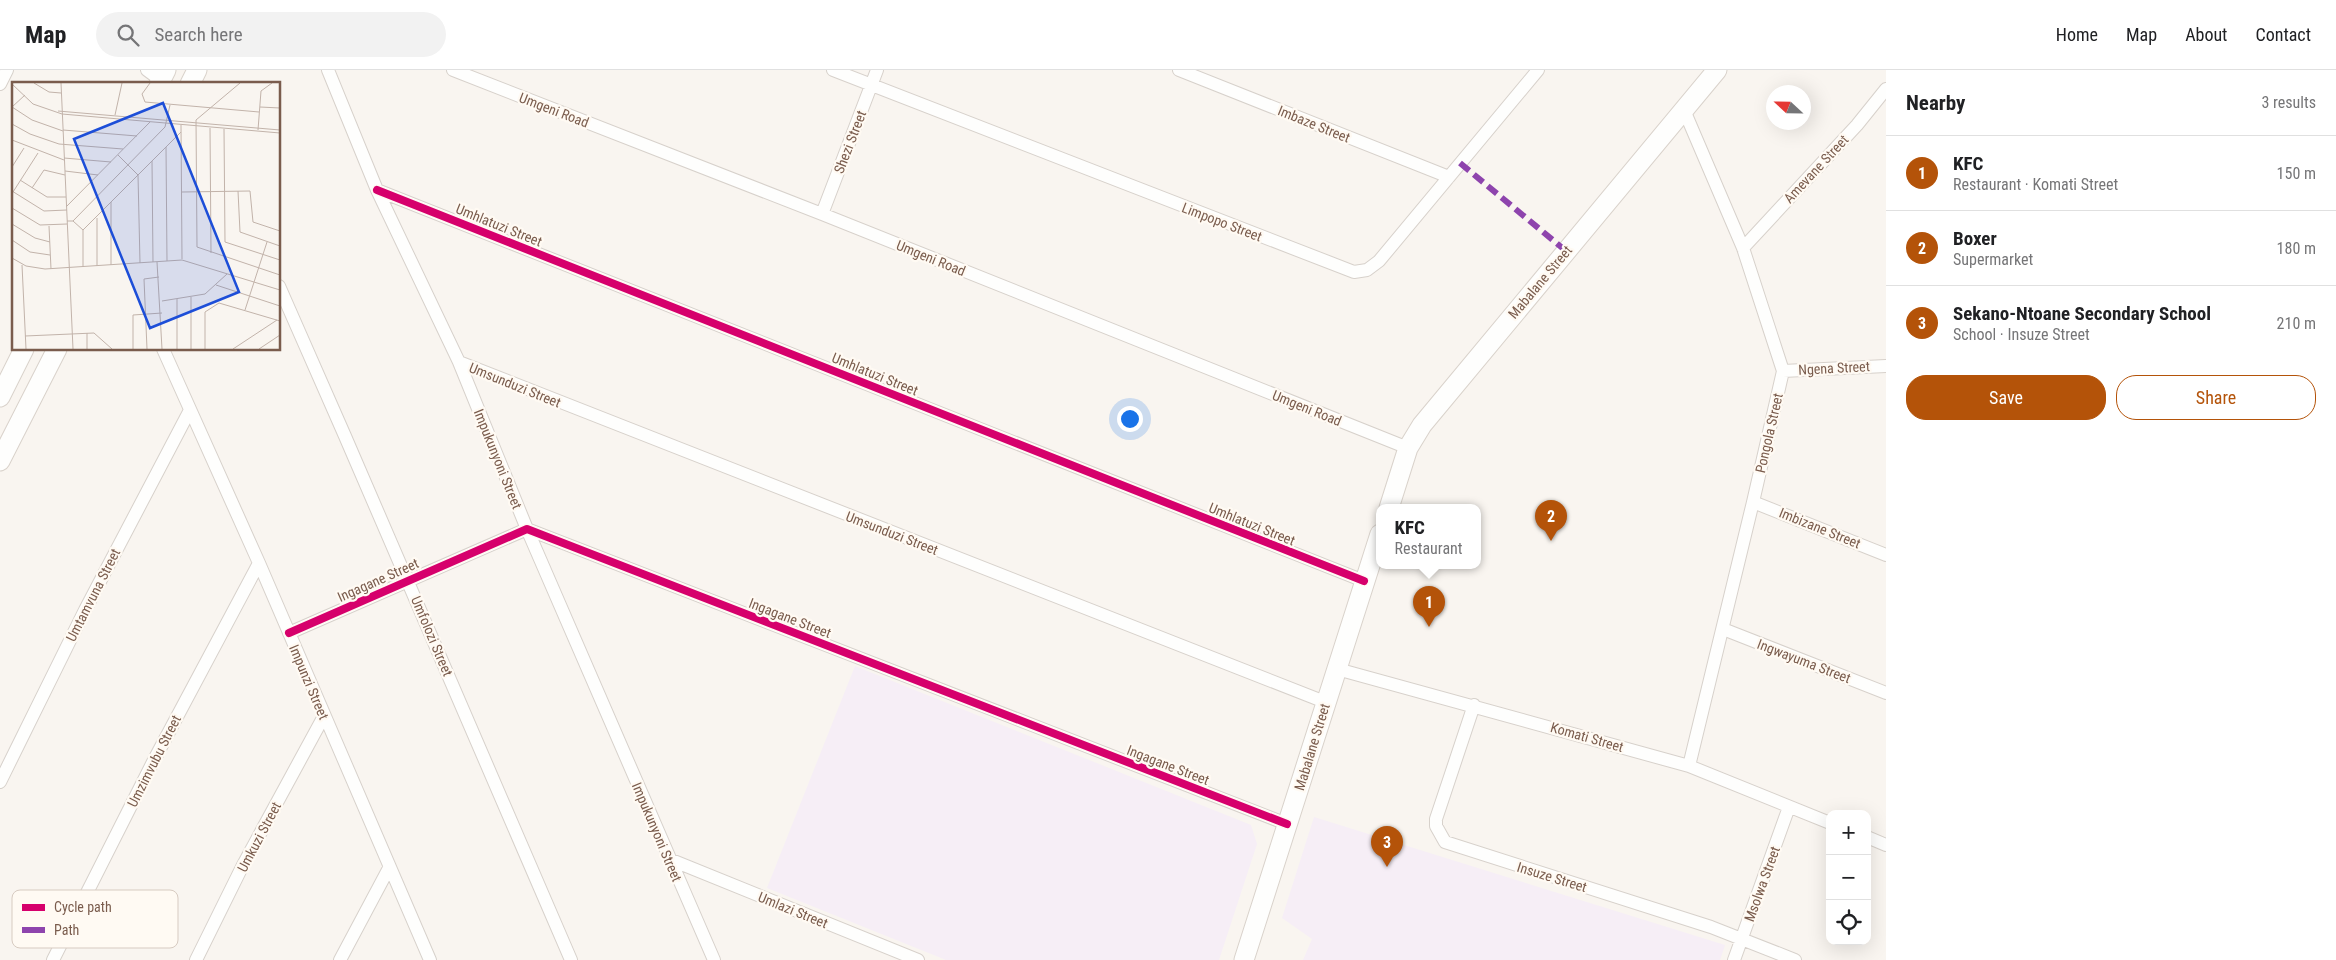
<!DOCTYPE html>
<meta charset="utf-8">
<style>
:root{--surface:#fff;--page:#f2f2f2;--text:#202124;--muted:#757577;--line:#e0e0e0;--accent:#b45309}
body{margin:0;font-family:"Roboto Condensed",sans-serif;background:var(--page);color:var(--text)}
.controls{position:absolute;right:15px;bottom:15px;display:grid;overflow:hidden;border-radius:10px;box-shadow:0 5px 20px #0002}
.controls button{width:45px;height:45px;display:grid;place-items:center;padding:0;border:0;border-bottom:1px solid var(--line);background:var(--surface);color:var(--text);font:25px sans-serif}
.compass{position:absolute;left:1766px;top:15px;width:45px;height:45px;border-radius:50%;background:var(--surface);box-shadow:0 5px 20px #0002;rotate:292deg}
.you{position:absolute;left:1129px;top:348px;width:18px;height:18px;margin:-12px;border:4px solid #fff;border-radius:50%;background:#1a73e8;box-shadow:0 0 0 8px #1a73e833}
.badge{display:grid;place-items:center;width:32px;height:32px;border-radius:50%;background:var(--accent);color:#fff;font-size:16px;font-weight:700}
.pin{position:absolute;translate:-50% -41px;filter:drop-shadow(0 1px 2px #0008)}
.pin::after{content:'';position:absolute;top:26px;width:18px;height:15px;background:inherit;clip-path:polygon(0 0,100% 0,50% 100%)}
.popup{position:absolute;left:1376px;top:434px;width:105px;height:65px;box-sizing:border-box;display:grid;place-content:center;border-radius:10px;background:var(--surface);filter:drop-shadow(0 1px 4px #0005);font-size:16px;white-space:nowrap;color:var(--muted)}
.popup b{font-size:19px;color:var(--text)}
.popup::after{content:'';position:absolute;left:50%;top:100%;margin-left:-10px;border:10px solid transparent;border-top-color:var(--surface)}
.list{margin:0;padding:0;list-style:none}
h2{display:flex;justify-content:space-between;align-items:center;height:65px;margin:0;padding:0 20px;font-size:21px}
h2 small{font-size:16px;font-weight:400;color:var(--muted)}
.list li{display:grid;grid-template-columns:32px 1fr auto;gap:15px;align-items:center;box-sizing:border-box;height:75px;padding:0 20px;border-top:1px solid var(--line)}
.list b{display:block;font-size:19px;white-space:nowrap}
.list p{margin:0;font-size:16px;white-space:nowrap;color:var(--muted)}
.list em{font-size:16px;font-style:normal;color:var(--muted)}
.actions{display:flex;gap:10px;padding:15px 20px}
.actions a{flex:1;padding:11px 0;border:1px solid var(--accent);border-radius:20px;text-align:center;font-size:18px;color:var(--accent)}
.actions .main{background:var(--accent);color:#fff}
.icon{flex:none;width:28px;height:28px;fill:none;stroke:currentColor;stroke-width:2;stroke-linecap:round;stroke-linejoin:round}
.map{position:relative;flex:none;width:1886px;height:890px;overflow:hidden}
header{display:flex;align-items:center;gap:30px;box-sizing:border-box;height:70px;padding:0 25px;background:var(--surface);border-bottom:1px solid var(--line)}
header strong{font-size:24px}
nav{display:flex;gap:28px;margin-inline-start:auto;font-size:18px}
.search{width:350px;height:45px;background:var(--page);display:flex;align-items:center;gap:12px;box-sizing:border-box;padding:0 18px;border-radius:28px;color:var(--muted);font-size:19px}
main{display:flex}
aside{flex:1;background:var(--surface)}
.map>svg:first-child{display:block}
</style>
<header>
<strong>Map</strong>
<div class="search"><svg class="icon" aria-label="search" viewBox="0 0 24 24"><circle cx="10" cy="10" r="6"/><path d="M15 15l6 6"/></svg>Search here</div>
<nav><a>Home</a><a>Map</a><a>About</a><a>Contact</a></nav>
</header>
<main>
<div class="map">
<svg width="1886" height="890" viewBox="0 0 1886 890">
<rect width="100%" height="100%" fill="#f9f5f0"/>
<path fill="#f6eef6" d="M855,596L1251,755L1257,774L1219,890H946L767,818Z
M1314,747L1725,875L1720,890H1303L1312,869L1282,848Z"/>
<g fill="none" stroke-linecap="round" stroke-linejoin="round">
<defs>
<path id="street" d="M147,0L166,14
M328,0L377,120L459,292L527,459L714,890
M453,0L822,144L1408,378
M833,0L1354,202L1367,200L1379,191L1538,0
M1179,0L1449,107
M0,14L7,0
M1684,40L1743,178L1783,301L1753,432L1689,696
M377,120L1364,511
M822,144L877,0
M1743,178L1857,55L1886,19
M279,216C378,440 475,665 571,890
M163,279L259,493L430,890
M459,292L1325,632
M1783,301L1886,296
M1753,432L1886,485
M1723,559L1886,623
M289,563L527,459L1287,754
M1337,599L1689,696L1830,753
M1474,635L1436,749V756L1445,772L1711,857L1795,890
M0,712L85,540L190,340
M1867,767L1886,775
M669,789L918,890
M53,890L154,690L259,493
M196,890L243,795L324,646
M340,890L389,798
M1734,890L1789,737"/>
<path id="secondary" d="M159,14L166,0
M190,14L197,0
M0,327L24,279
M0,391L57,279
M1389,438L1408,378L1422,355L1717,0
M1244,890L1380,464"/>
</defs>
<use href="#street" stroke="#d7d1cb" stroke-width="14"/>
<use href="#secondary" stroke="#d9d2cb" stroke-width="21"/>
<use href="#street" stroke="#fefefd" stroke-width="12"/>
<use href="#secondary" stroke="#fefefd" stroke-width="19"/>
<path stroke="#8e44ad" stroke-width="6" stroke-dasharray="12 6" stroke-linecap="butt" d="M1460,93L1566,181"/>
<defs>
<path id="cycleway" d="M377,120L1364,511
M289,563L527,459L1287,754"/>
</defs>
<use href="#cycleway" stroke="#fffaf3" stroke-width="11"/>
<use href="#cycleway" stroke="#d6006c" stroke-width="8"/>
</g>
<g text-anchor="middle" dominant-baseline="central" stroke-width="4.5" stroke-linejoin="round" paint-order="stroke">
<g font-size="14" fill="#7a5c4d" stroke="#fffaf3">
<text transform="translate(554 40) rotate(21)">Umgeni Road</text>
<text transform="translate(1314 54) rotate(22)">Imbaze Street</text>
<text transform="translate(850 72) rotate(-69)">Shezi Street</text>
<text transform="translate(1816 99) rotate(-47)">Amevane Street</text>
<text transform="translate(1222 152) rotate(21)">Limpopo Street</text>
<text transform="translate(499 155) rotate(22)">Umhlatuzi Street</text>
<text transform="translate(931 188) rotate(22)">Umgeni Road</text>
<text transform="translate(1540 212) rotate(-50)">Mabalane Street</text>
<text transform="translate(1834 298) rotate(-3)">Ngena Street</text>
<text transform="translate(875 304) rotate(22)">Umhlatuzi Street</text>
<text transform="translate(515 315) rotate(22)">Umsunduzi Street</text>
<text transform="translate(1307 338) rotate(22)">Umgeni Road</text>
<text transform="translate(1769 363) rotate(-77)">Pongola Street</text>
<text transform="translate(498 389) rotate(68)">Impukunyoni Street</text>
<text transform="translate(1252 454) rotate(22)">Umhlatuzi Street</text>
<text transform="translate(1820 458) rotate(22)">Imbizane Street</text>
<text transform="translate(892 463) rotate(21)">Umsunduzi Street</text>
<text transform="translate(378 510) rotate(-24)">Ingagane Street</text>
<text transform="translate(93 525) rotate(-63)">Umtamvuna Street</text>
<text transform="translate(790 548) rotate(21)">Ingagane Street</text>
<text transform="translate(432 566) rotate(67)">Umfolozi Street</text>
<text transform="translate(1804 591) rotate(21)">Ingwayuma Street</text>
<text transform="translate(309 612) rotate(67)">Impunzi Street</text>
<text transform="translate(1587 667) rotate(16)">Komati Street</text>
<text transform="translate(1312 677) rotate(-73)">Mabalane Street</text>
<text transform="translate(154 691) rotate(-63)">Umzimvubu Street</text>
<text transform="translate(1168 695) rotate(21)">Ingagane Street</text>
<text transform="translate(657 762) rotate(67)">Impukunyoni Street</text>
<text transform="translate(259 767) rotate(-62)">Umkuzi Street</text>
<text transform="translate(1552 807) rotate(17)">Insuze Street</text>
<text transform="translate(1762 814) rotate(-70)">Msolwa Street</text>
<text transform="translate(793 840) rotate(22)">Umlazi Street</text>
</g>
</g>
<g transform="translate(12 12)">
<rect width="268" height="268" fill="#f9f5f0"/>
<path fill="none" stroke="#c2b3aa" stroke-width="1" d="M22,1L37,10L49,11M49,1L61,267M138,1L130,12L133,20L247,30M228,1L184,38L185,165L268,193M0,2L21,22L50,32L268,51M0,25L20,38L51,49M0,25L13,13M248,25L268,26M46,29L268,48M103,33L110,1M0,42L18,52L47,62L111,67M169,43L170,177M198,46L199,171M212,47L213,160L268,178M51,48L125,54M246,48L249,9L260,1M0,58L52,78M154,65L155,179M106,73L126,93L128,181M52,76L99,80M140,79L141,180M0,85L12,66M53,89L86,93M8,98L35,115H54M20,106L32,88L53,93M0,109L32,129L55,128M226,109L228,150L268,164M1,110L26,71M170,110L238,109L241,140L268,149M54,125L138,40M0,126L28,143L55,142M85,136V184M55,139H61L71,148V185M61,139L153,45L158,23M0,142L23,156L38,160M37,144L39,187M71,148L169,50M0,158L18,170L38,173M0,176L14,184L33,187L170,178L268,208M145,180L150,267M10,183L14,267M99,183V120M204,203L268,224M179,215V267M165,217V267M150,219L193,212L215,192M233,228L255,160M75,251V267M13,254L82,251L100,267M121,267V233L150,231M135,267L132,197L147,195M193,267V230L207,221L268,239M221,267L265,238M247,267L268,253"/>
<path fill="#1d4ed8" fill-opacity="0.15" stroke="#1d4ed8" stroke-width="2.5" d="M151,21L227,210L138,246L62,57Z"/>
<rect width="268" height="268" fill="none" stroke="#7a5c4d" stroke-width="2.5"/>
</g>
<rect x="12" y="820" width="166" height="58" rx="8" fill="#fffaf3" stroke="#d7cbc1" stroke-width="1"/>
<rect x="22" y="834" width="23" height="7" fill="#d6006c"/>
<rect x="22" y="857" width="23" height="6" fill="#8e44ad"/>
<g font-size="14" fill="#7a5c4d">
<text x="54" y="842">Cycle path</text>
<text x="54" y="865">Path</text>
</g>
</svg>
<div class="controls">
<button>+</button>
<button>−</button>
<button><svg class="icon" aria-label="locate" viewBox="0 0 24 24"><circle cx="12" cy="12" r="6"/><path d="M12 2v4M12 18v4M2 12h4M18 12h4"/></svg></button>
</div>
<svg class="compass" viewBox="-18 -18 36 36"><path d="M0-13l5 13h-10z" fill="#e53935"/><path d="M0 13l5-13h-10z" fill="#757577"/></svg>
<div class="you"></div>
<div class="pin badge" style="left:1429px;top:557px">1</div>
<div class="popup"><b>KFC</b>Restaurant</div>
<div class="pin badge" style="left:1551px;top:471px">2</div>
<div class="pin badge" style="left:1387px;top:797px">3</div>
</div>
<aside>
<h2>Nearby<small>3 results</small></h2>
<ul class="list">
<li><span class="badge">1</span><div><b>KFC</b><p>Restaurant · Komati Street</p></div><em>150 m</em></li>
<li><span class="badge">2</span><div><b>Boxer</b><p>Supermarket</p></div><em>180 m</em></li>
<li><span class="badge">3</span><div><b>Sekano-Ntoane Secondary School</b><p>School · Insuze Street</p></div><em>210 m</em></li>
</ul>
<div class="actions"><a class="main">Save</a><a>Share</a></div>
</aside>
</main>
